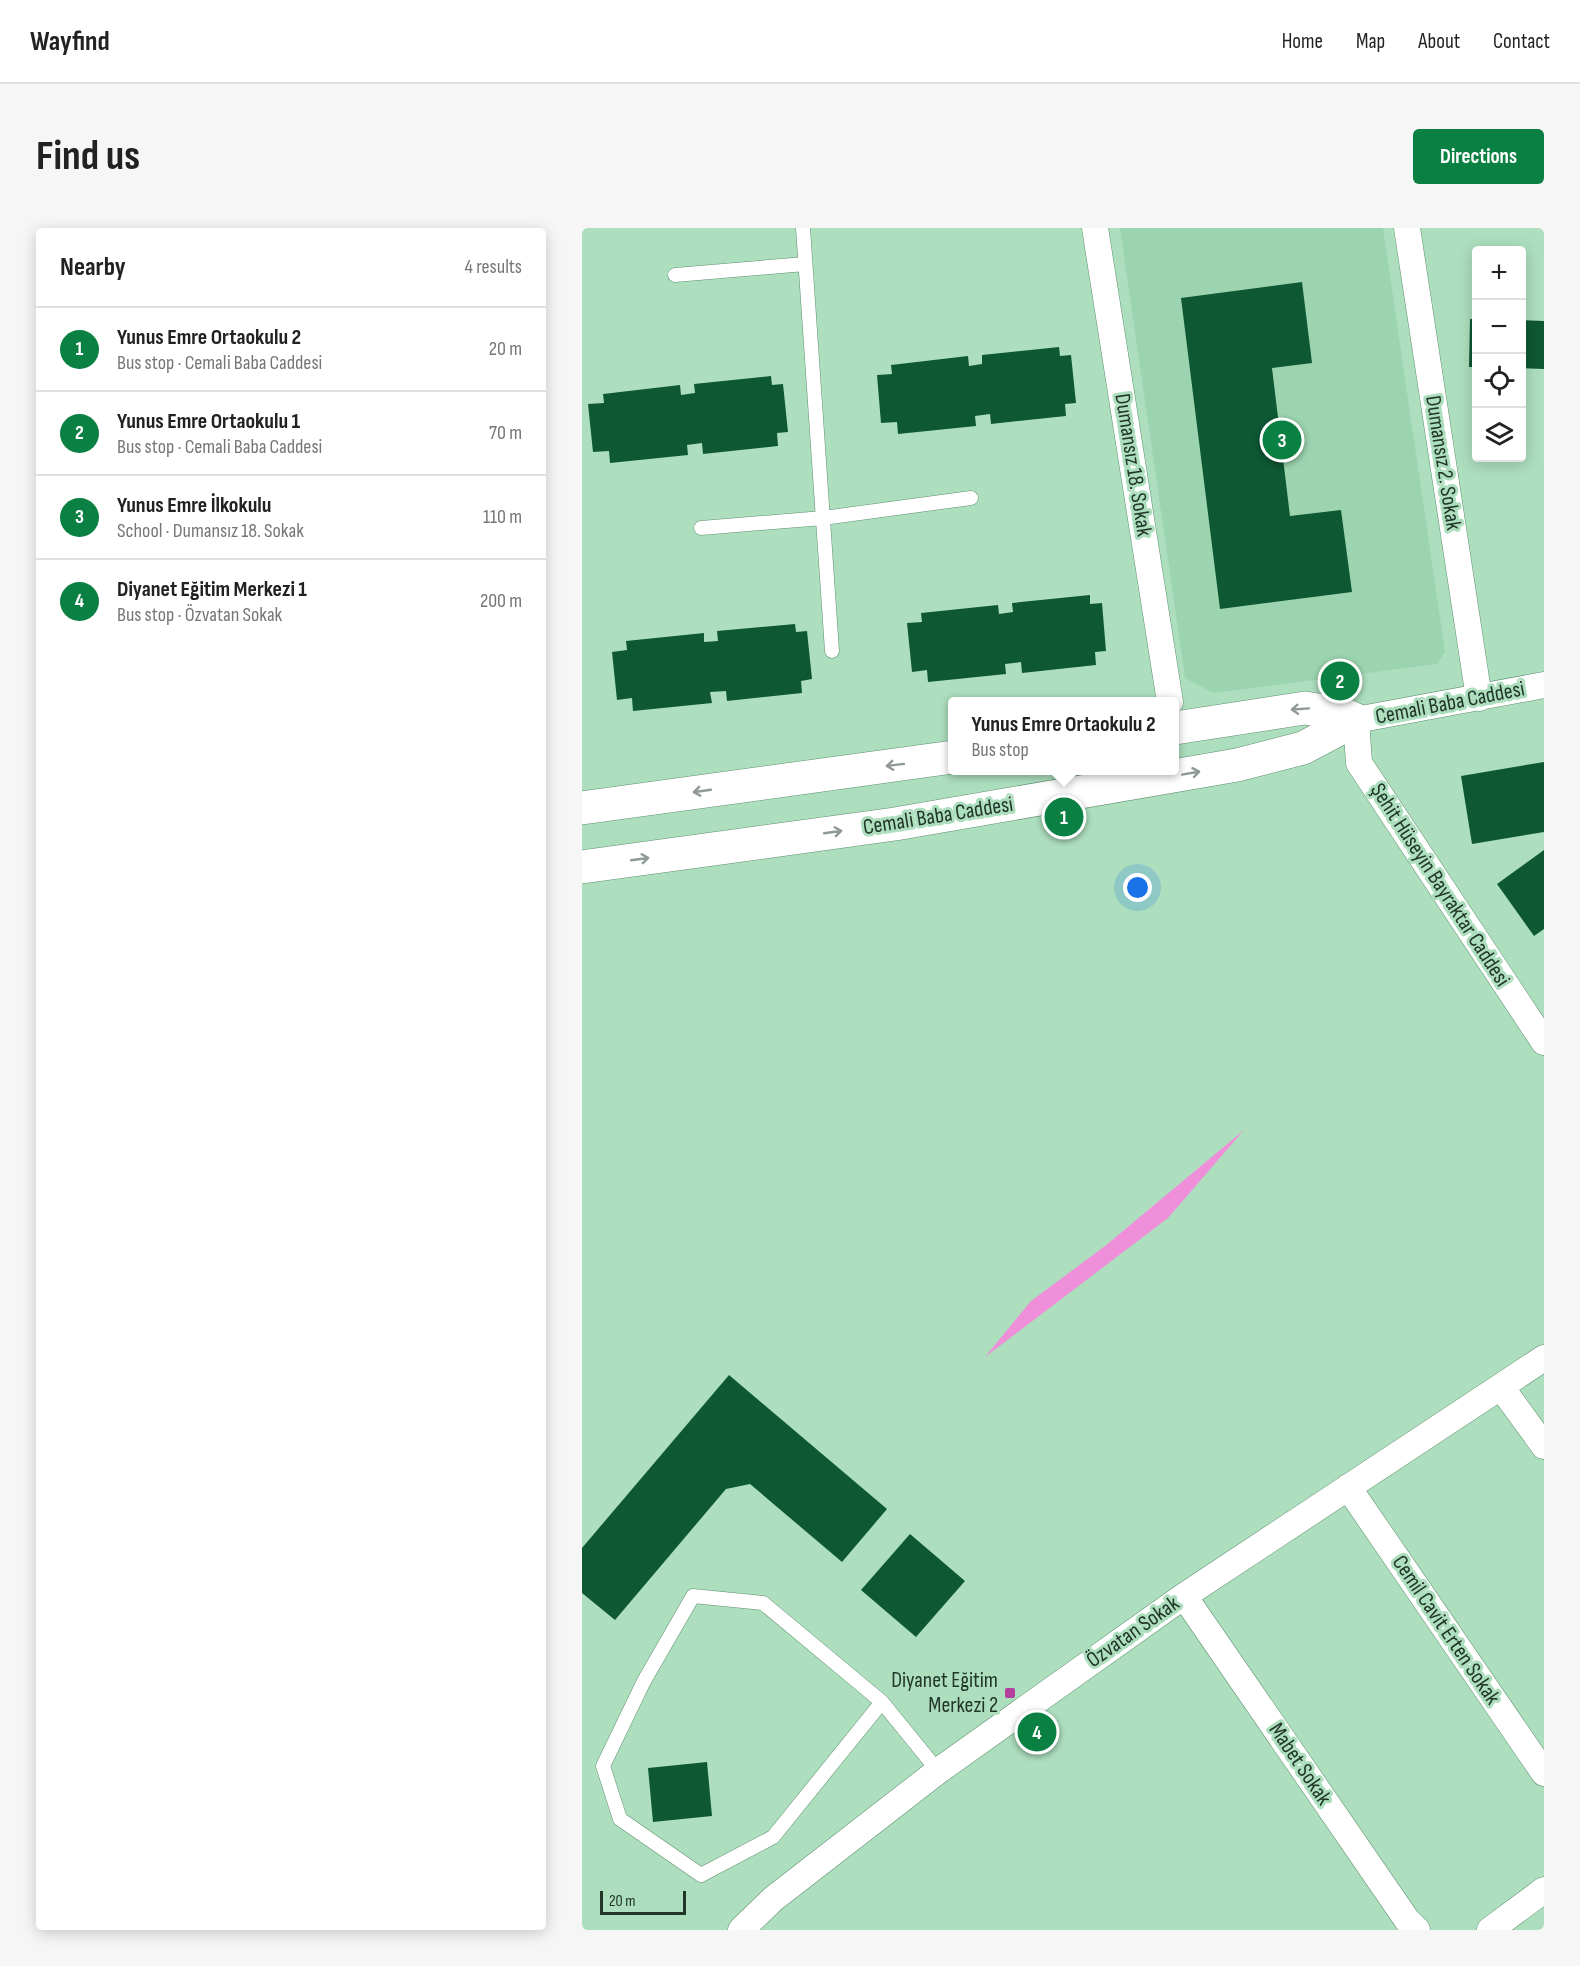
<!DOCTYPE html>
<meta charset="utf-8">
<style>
:root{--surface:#fff;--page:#f6f6f6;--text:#222;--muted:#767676;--line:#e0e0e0;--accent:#0b8043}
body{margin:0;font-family:"Sofia Sans Condensed",sans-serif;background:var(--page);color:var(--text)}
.controls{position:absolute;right:18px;top:18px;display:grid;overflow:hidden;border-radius:6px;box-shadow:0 3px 15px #0003}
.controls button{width:54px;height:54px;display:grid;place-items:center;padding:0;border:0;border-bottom:2px solid var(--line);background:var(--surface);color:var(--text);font:30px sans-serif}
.scale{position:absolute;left:18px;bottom:15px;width:86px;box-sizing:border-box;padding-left:6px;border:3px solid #213529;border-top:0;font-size:16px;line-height:21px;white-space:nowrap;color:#213529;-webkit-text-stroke:4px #addfbe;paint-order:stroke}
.you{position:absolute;left:556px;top:660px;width:21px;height:21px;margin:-15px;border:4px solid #fff;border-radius:50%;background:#1a73e8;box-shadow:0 0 0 9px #1a73e833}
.badge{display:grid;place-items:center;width:39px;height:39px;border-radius:50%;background:var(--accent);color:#fff;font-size:20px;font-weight:700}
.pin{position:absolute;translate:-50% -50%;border:3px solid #fff;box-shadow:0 2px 6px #0006}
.popup{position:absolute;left:366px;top:469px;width:231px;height:78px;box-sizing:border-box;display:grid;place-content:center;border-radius:6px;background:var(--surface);filter:drop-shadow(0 2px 4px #0005);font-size:20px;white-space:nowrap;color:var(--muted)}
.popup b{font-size:22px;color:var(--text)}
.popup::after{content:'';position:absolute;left:50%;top:100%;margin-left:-12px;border:12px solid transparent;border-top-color:var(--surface)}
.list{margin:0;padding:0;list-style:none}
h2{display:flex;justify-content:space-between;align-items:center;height:78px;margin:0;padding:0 24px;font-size:26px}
h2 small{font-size:20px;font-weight:400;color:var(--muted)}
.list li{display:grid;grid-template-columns:39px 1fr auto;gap:18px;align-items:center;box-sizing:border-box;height:84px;padding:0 24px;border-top:2px solid var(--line)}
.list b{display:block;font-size:22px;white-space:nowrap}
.list p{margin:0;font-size:20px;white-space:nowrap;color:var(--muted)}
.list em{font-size:20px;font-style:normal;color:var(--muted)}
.icon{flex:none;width:33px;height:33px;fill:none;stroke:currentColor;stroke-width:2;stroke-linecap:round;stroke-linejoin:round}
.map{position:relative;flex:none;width:962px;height:1702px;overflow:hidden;border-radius:6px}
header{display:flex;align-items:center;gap:36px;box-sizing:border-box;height:84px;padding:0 30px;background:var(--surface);border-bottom:2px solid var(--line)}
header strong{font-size:28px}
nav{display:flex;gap:33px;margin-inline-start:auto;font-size:21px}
.intro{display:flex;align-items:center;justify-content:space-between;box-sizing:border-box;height:144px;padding:0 36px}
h1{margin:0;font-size:42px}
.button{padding:15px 27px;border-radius:6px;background:var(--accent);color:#fff;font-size:21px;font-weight:700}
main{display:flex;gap:36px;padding:0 36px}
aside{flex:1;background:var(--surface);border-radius:6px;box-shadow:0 3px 15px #0003}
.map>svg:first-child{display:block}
</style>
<header>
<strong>Wayfind</strong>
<nav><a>Home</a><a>Map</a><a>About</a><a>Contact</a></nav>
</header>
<div class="intro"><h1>Find us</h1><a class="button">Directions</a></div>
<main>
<aside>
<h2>Nearby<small>4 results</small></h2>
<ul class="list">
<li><span class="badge">1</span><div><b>Yunus Emre Ortaokulu 2</b><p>Bus stop · Cemali Baba Caddesi</p></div><em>20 m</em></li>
<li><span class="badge">2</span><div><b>Yunus Emre Ortaokulu 1</b><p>Bus stop · Cemali Baba Caddesi</p></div><em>70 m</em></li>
<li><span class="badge">3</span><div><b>Yunus Emre İlkokulu</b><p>School · Dumansız 18. Sokak</p></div><em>110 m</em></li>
<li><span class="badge">4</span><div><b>Diyanet Eğitim Merkezi 1</b><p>Bus stop · Özvatan Sokak</p></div><em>200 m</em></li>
</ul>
</aside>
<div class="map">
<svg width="962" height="1702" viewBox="0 0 962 1702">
<rect width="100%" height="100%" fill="#addfbe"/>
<path fill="#9cd4af" d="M538,0H801L863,424L855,436L632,465L603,450Z"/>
<path fill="#ef8fd9" d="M662,902L586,990L403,1129L449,1073L523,1018Z"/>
<path fill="#0e5834" d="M720,54L730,135L690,140L708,288L759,282L770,364L638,381L599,70Z
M888,91H894V139H887Z
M939,92L962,93V141L939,140Z
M477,119L478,128L489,127L494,175L483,176L484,188L409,196L408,186L393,188L394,198L316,206L315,194L299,195L295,147L310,146L309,137L386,128L387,138L400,136V127Z
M189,148L190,157L201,156L206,204L195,205L196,218L121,226L120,215L105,217L106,227L28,235L27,223L11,224L6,176L22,175L21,166L98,157L99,167L113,165L112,156Z
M508,367V376L520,375L524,423L513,424L514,437L440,445L439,434L423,436L424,446L346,454L345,442L330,444L325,395L340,394L339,385L416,377L417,386L431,384L430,375Z
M213,396L214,404L225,403L230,451L219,453L220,465L145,473L144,463L128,464L130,475L51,483L50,470L35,472L30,424L45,422L44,413L122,405V414L136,413L135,403Z
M962,534V604L890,616L879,548Z
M962,622V701L952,708L915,656Z
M147,1147L305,1281L260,1334L168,1256L144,1261L33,1392L0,1365V1320Z
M328,1306L383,1353L334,1409L279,1362Z
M125,1534L130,1588L71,1594L66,1540Z"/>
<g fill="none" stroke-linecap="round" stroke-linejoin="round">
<defs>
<path id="service" d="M221,0L250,423
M93,47L223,36
M119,300L241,290L389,270
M300,1474L191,1609L119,1647L38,1591L21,1538L62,1453L111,1368L181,1375L300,1474L356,1543"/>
<path id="minor" d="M513,0L588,474
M825,0L897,470
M962,457L774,492L777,535L962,814
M919,1159L962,1218
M766,1259L962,1545
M602,1368L825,1692L835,1702
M159,1702L191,1671L356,1543L602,1368L962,1130
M908,1702L962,1662"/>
<path id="tertiary" d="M593,500L723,480L761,486L774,492
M0,580L371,529
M0,639L313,596L655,537L721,520L774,492"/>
</defs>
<use href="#service" stroke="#608f71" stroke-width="15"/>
<use href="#minor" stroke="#608f71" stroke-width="27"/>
<use href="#tertiary" stroke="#608f71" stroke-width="34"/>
<use href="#service" stroke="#fff" stroke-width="14"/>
<use href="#minor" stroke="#fff" stroke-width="26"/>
<use href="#tertiary" stroke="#fff" stroke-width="33"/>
</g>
<defs><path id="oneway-shaft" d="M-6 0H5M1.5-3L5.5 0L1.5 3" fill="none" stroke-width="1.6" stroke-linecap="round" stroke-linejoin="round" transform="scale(1.5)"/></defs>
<g stroke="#909a94">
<use href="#oneway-shaft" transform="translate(718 481) rotate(176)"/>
<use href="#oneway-shaft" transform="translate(313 537) rotate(173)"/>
<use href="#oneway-shaft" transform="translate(609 545) rotate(-10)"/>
<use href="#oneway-shaft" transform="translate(120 563) rotate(172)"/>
<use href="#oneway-shaft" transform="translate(251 604) rotate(-8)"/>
<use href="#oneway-shaft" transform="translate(58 631) rotate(-8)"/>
</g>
<rect fill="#b2409c" stroke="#addfbe" stroke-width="2" x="422" y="1459" width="12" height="12" rx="3"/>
<g text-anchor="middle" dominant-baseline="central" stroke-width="6" stroke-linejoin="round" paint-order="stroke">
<g font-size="22" fill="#213529" stroke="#addfbe">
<text transform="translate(861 235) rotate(81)">Dumansız 2. Sokak</text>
<text transform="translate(551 237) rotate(81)">Dumansız 18. Sokak</text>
<text transform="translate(868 475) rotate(-11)">Cemali Baba Caddesi</text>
<text transform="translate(356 588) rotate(-9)">Cemali Baba Caddesi</text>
<text transform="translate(858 657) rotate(57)">Şehit Hüseyin Bayraktar Caddesi</text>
<text transform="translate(864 1402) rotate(56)">Cemil Cavit Erten Sokak</text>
<text transform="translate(551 1404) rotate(-35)">Özvatan Sokak</text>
<text transform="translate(718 1536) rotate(56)">Mabet Sokak</text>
</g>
<g font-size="22" fill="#213529" stroke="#addfbe" text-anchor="end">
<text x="416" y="1452">Diyanet Eğitim<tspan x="416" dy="25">Merkezi 2</tspan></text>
</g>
</g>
</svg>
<div class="controls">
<button>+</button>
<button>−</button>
<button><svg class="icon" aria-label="locate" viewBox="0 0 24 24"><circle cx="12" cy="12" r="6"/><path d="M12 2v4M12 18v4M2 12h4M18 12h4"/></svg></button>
<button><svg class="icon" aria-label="layers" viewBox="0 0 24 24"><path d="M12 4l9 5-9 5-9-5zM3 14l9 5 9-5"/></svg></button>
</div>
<div class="scale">20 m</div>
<div class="you"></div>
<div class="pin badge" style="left:482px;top:589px">1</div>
<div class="popup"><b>Yunus Emre Ortaokulu 2</b>Bus stop</div>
<div class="pin badge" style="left:758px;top:453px">2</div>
<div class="pin badge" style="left:700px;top:212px">3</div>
<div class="pin badge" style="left:455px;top:1504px">4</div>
</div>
</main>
